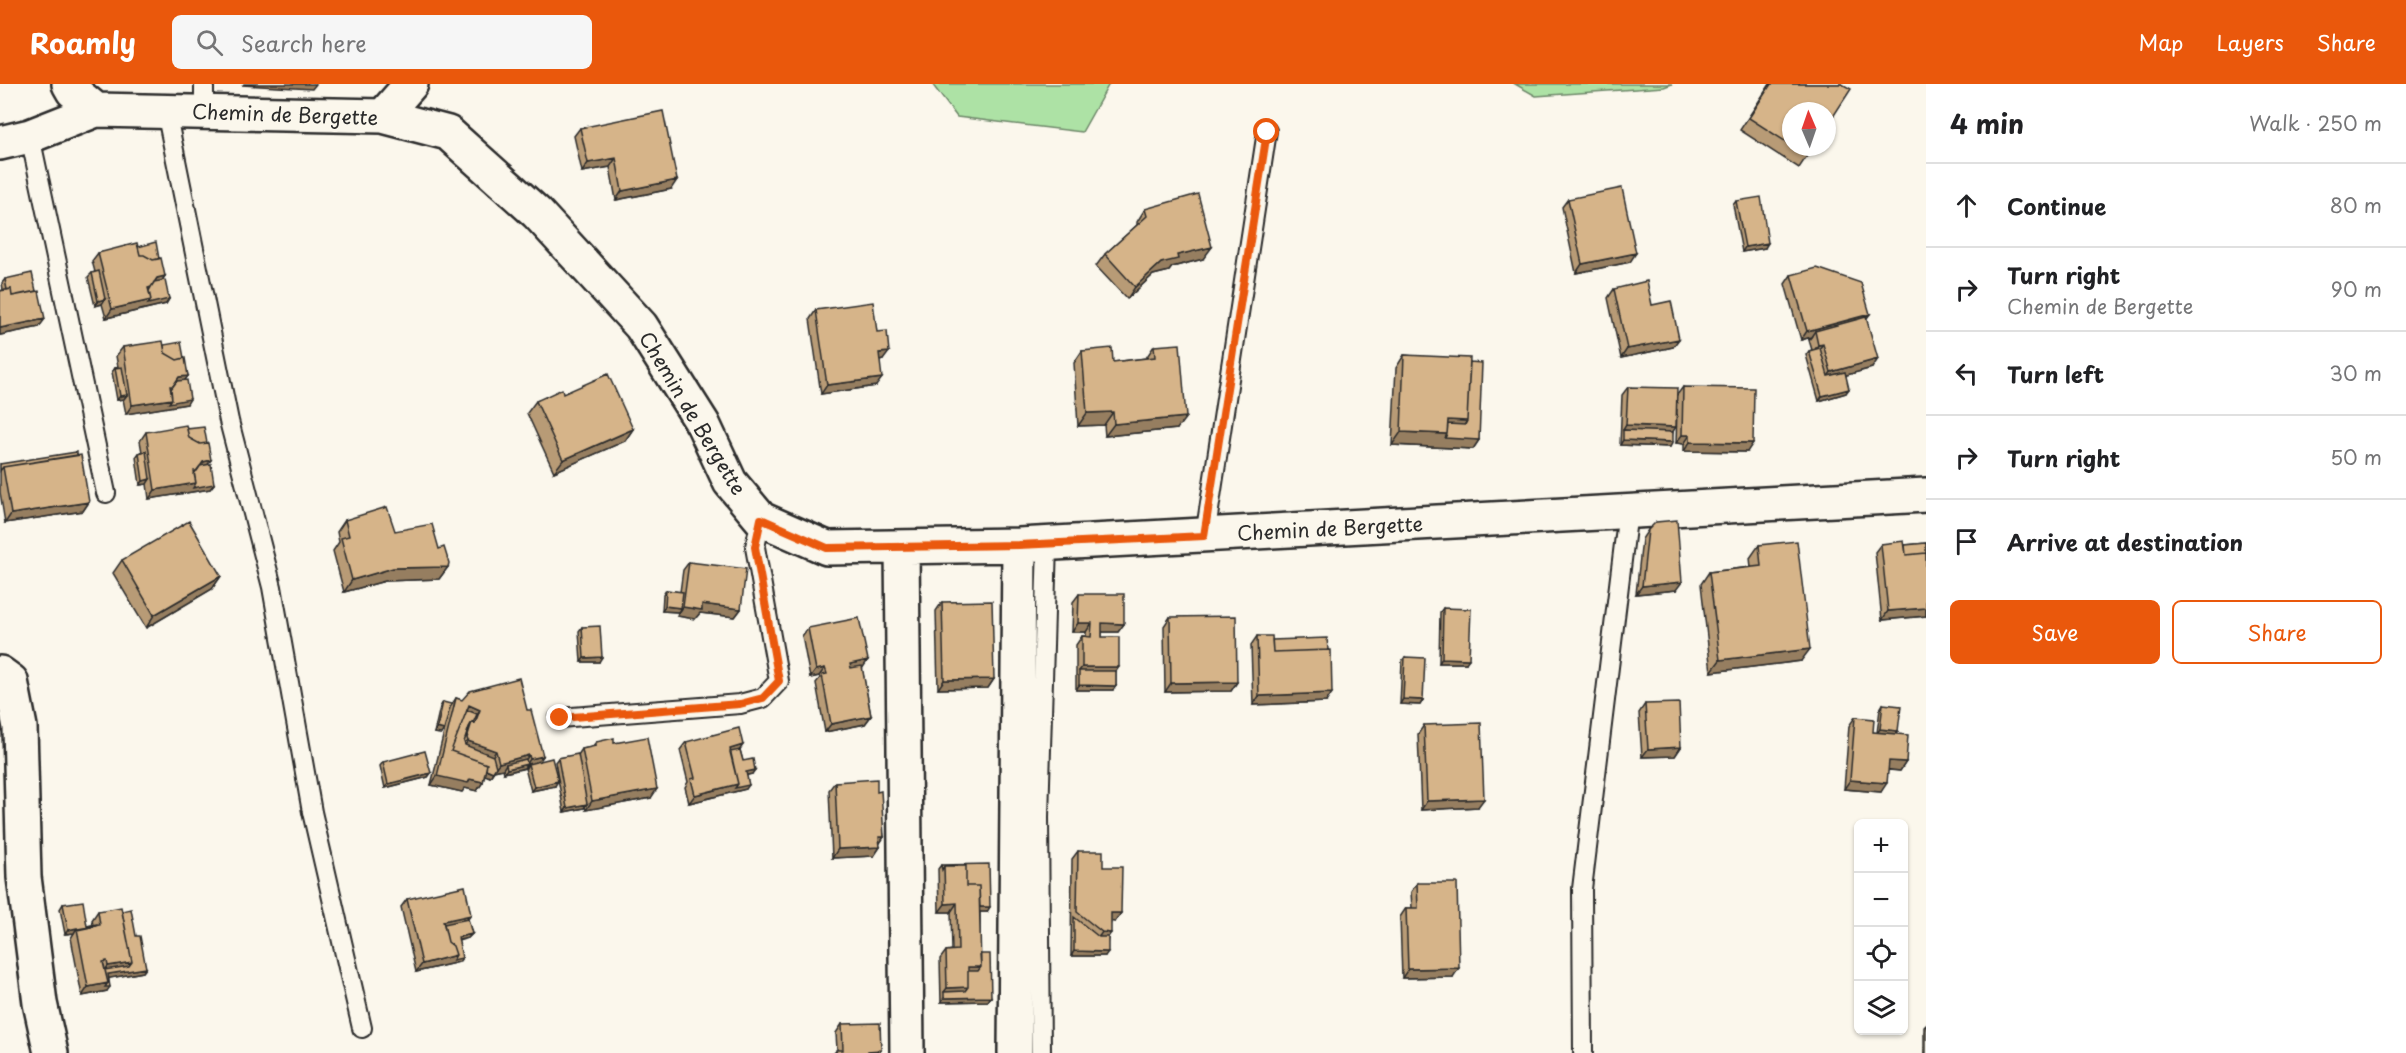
<!DOCTYPE html>
<meta charset="utf-8">
<style>
:root{--surface:#fff;--page:#f6f6f6;--text:#202124;--muted:#757577;--line:#e0e0e0;--accent:#ea580c}
body{margin:0;font-family:"Playpen Sans",sans-serif;background:var(--page);color:var(--text)}
.controls{position:absolute;right:18px;bottom:18px;display:grid;overflow:hidden;border-radius:9px;box-shadow:0 2px 4px #0004}
.controls button{width:54px;height:54px;display:grid;place-items:center;padding:0;border:0;border-bottom:2px solid var(--line);background:var(--surface);color:var(--text);font:30px sans-serif}
.compass{position:absolute;left:1782px;top:18px;width:54px;height:54px;border-radius:50%;background:var(--surface);box-shadow:0 2px 4px #0004;rotate:358deg}
.stop{position:absolute;width:18px;height:18px;margin:-14px;border:4px solid #ea580c;border-radius:50%;background:#fff}
.stop.end{background:#ea580c;border-color:#fff;box-shadow:0 2px 6px #0008}
.list{margin:0;padding:0;list-style:none}
h2{display:flex;justify-content:space-between;align-items:center;height:78px;margin:0;padding:0 24px;font-size:26px}
h2 small{font-size:20px;font-weight:400;color:var(--muted)}
.list li{display:grid;grid-template-columns:39px 1fr auto;gap:18px;align-items:center;box-sizing:border-box;height:84px;padding:0 24px;border-top:2px solid var(--line)}
.list b{display:block;font-size:22px;white-space:nowrap}
.list p{margin:0;font-size:20px;white-space:nowrap;color:var(--muted)}
.list em{font-size:20px;font-style:normal;color:var(--muted)}
.actions{display:flex;gap:12px;padding:18px 24px}
.actions a{flex:1;padding:14px 0;border:2px solid var(--accent);border-radius:9px;text-align:center;font-size:21px;color:var(--accent)}
.actions .main{background:var(--accent);color:#fff}
.icon{flex:none;width:33px;height:33px;fill:none;stroke:currentColor;stroke-width:2;stroke-linecap:round;stroke-linejoin:round}
.map{position:relative;flex:none;width:1926px;height:969px;overflow:hidden}
header{display:flex;align-items:center;gap:36px;box-sizing:border-box;height:84px;padding:0 30px;background:var(--accent);color:#fff}
header strong{font-size:28px}
nav{display:flex;gap:33px;margin-inline-start:auto;font-size:21px}
.search{width:420px;height:54px;background:var(--page);display:flex;align-items:center;gap:15px;box-sizing:border-box;padding:0 21px;border-radius:9px;color:var(--muted);font-size:22px}
main{display:flex}
aside{flex:1;background:var(--surface)}
.map>svg:first-child{display:block}
</style>
<header>
<strong>Roamly</strong>
<div class="search"><svg class="icon" aria-label="search" viewBox="0 0 24 24"><circle cx="10" cy="10" r="6"/><path d="M15 15l6 6"/></svg>Search here</div>
<nav><a>Map</a><a>Layers</a><a>Share</a></nav>
</header>
<main>
<div class="map">
<svg width="1926" height="969" viewBox="0 0 1926 969">
<rect width="100%" height="100%" fill="#fbf7ec"/>
<filter id="ink" filterUnits="userSpaceOnUse"><feTurbulence type="fractalNoise" baseFrequency=".0167" numOctaves="2"/><feDisplacementMap in="SourceGraphic" scale="12" xChannelSelector="R" yChannelSelector="G"/><feConvolveMatrix kernelMatrix="1 2 1 2 8 2 1 2 1" color-interpolation-filters="sRGB"/></filter>
<g filter="url(#ink)">
<path fill="#ade2a5" stroke="#6c8668" stroke-width="1.5" d="M932,0H1109L1082,48L957,33Z
M1515,0H1672L1664,3L1536,12Z"/>
<g fill="none" stroke-linecap="round" stroke-linejoin="round">
<defs>
<path id="service" d="M166,27L229,337L272,503L312,728L362,944
M204,27V0
M30,52L106,409
M1205,452L1267,47
M559,634L740,620L763,614L779,597L755,463L761,435
M1041,969L1039,733L1047,459
M1583,969L1582,805L1628,427"/>
<path id="minor" d="M69,0L73,7L96,26
M383,32L411,0
M0,59L30,52L96,26L383,32L448,49L537,129L641,242L703,340L730,398L761,435L827,464L1019,461L1926,411
M902,464L907,969
M0,589L11,597L20,643L24,793L40,919L51,969
M1015,969L1019,461"/>
</defs>
<use href="#service" stroke="#2b2b2b" stroke-width="22"/>
<use href="#minor" stroke="#2b2b2b" stroke-width="38"/>
<use href="#service" stroke="#fbf7ec" stroke-width="18"/>
<use href="#minor" stroke="#fbf7ec" stroke-width="33"/>
</g>
<path fill="#b89b76" stroke="#2b2b2b" stroke-width="1.5" d="M1770,0H1842L1791,27V63H1813L1799,84L1740,46Z
M580,44L671,105L616,116L610,83L582,88L574,52Z
M1568,115L1630,178L1576,189L1562,123Z
M1736,117L1765,164L1742,168L1733,121Z
M1145,125L1203,175L1172,183L1169,187L1153,191L1127,215L1096,182L1105,170L1137,141V138Z
M138,163L159,175L165,192L162,196L169,215L166,220L106,234L102,220L95,222L88,193L92,189L95,188L92,177L98,169Z
M1791,191L1867,235L1872,284L1846,291V309L1819,317L1806,271L1809,267L1812,266L1809,256L1811,253L1801,256L1785,200Z
M5,195L39,243L0,251V207L3,206L2,199Z
M1614,205L1652,221L1673,263L1621,274L1608,214Z
M816,226L877,248L883,276L880,277L876,302L821,310L810,235Z
M1154,262L1177,345L1105,352L1104,341L1078,342L1074,279L1082,267L1113,278L1146,274Z
M123,263L184,274L188,292L184,296L187,320L126,330L123,315L117,316L112,288L115,284L118,283L116,272Z
M1404,271L1470,278L1479,356L1473,365L1392,361L1396,284Z
M1628,303L1677,311L1683,303L1747,368L1684,367V360L1676,359L1677,325L1673,348L1670,363L1620,361L1622,311Z
M563,310L633,345L625,357L554,388L527,329L536,317Z
M187,345L208,381L214,400L210,405L149,415L147,400L140,401L136,373L139,369L142,368L140,357L146,348Z
M0,380L89,418L83,427L5,439L0,408Z
M345,436L395,447L439,465L448,483L439,495L385,497L344,508L333,467L339,458L337,448Z
M1648,446L1676,506L1636,510L1642,455Z
M1926,459V532L1882,536L1875,468L1881,460L1905,461Z
M1759,461L1801,577L1711,588L1701,500L1709,488L1751,483L1750,474Z
M122,476L221,492L212,505L146,544L113,489Z
M689,478L741,525L735,533L700,529L695,535L677,532L678,528L662,527L663,511L666,506L680,508L683,486Z
M1079,510L1124,540L1118,548H1102V553L1116,587V602L1113,606H1076V561L1082,552H1086V548H1072L1073,518Z
M942,518L994,595L988,604L938,605L936,527Z
M1443,524L1466,579H1439L1440,528Z
M1170,533L1237,598L1231,607L1165,608L1164,542Z
M582,543L599,578H581L579,547Z
M808,544L862,584L871,632L865,640L825,648L816,599L820,594L819,592L810,594L802,552Z
M1257,552L1272,556L1326,618L1253,621L1251,561Z
M1405,573L1423,616L1420,621L1400,620L1402,577Z
M456,614L462,616L527,626L543,672L539,677L555,702L531,707L525,684H526L504,689L503,685L494,687L490,693L485,690L483,698L477,707L465,704L462,708L431,701L447,636L441,650L434,649L440,623L443,618L451,622Z
M1645,620L1681,663L1675,672L1642,673L1639,629Z
M1883,620L1898,647L1896,650L1906,678L1900,687L1888,686L1881,708L1844,705L1849,642L1855,633L1873,648L1877,649L1880,625Z
M1424,641L1478,723L1421,726L1418,650Z
M596,658L614,659L651,714L586,726L585,723L584,724L564,728L555,678L558,674L578,671L582,665L592,663Z
M686,658L740,666L743,677L752,690L747,691L746,705L689,719L685,703L688,698L680,666Z
M383,678L431,689L428,693L385,704L380,682Z
M835,698L877,708L884,753L879,760L880,763L874,772L832,774L829,706Z
M1078,767L1103,783L1121,829L1115,838L1111,837L1105,872H1071L1072,775Z
M941,781L987,828H980V870L991,913L988,917L941,918L940,875L946,867L952,866L951,828H939L938,785Z
M1417,799L1453,893L1402,894L1400,833L1406,824H1412L1411,808Z
M407,815L468,835L472,850L468,854L458,857L459,878L416,888L401,823Z
M63,820L87,842L93,841L92,836L98,827H122L136,852L146,884L143,888L109,894L107,907L82,912L71,854L74,849L65,850L60,825Z
M842,940L881,966L879,969H834L837,966L836,949Z
M1926,941V969H1924V943Z"/>
<path fill="#967e60" stroke="#2b2b2b" stroke-width="1.5" d="M244,0H316L312,5L243,1Z
M616,74L610,83L582,88L588,79Z
M677,96L671,105L616,116L622,107Z
M1768,159L1765,164L1742,168L1745,163Z
M1212,163L1203,175L1172,183L1169,187L1153,191L1127,215L1135,203L1161,179L1177,171Z
M1636,169L1630,178L1576,189L1582,180Z
M165,192L159,201L151,202L157,194Z
M105,215L102,220L95,222L98,217Z
M169,215L166,220L106,234L112,225L151,216Z
M1870,230L1864,238L1815,247L1811,253L1801,256L1807,247Z
M45,235L39,243L0,251V244Z
M1679,255L1673,263L1621,274L1627,265Z
M1823,260L1817,268L1812,270L1818,261Z
M889,268L883,276L873,278L879,269Z
M1878,275L1872,284L1825,297L1831,288Z
M188,292L182,300L173,302L179,293Z
M882,294L876,302L821,310L827,301Z
M1849,305L1846,309L1819,317L1822,312Z
M127,311L124,315L117,316L120,312Z
M172,315H190L187,320L126,330L132,321Z
M1113,328L1104,341L1078,342L1087,329Z
M1186,333L1177,345L1105,352L1114,340Z
M1448,336L1467,337L1459,349H1445Z
M1626,341L1676,343L1670,352L1623,346Z
M633,345L625,357L554,388L563,376Z
M1401,348L1447,350L1479,356L1473,365L1392,361Z
M1682,351H1690L1684,360L1676,359Z
M1623,356L1673,358L1670,363L1620,361Z
M1690,358L1753,359L1747,368L1684,367Z
M211,376L205,385L197,386L203,378Z
M150,395L147,400L140,401L143,397Z
M196,399L214,400L210,405L149,415L155,406Z
M89,418L83,427L5,439L11,430Z
M448,483L439,495L385,497L344,508L352,496L393,484Z
M221,492L212,505L146,544L154,531Z
M1682,498L1676,506L1636,510L1642,502Z
M702,520L741,525L735,533L700,529L695,535L677,532L683,523Z
M665,522L681,524L678,528L662,527Z
M1926,524V532L1882,536L1888,527Z
M1078,539H1092L1086,548H1072Z
M1102,539L1124,540L1118,548H1096Z
M1810,565L1801,577L1711,588L1720,576Z
M602,573L599,578H581L584,574Z
M1442,574L1469,575L1466,579H1439Z
M868,576L862,585L844,588L850,580Z
M1082,583H1119L1113,592L1079,587Z
M825,584L819,592L810,594L816,586Z
M994,595L988,604L938,605L944,596Z
M1237,598L1231,607L1165,608L1171,599Z
M1079,601L1116,602L1113,606H1076Z
M1332,609L1326,618L1253,621L1259,612Z
M1403,615L1423,616L1420,621L1400,620Z
M469,621L480,626L474,634L464,630Z
M871,632L865,640L825,648L831,640Z
M437,644L444,646L441,650L434,649Z
M1880,645L1898,647L1895,651L1877,649Z
M468,657L496,667L490,676L462,665Z
M743,661L737,670L728,672L730,665Z
M1681,663L1675,672L1642,673L1648,665Z
M448,671L493,688L490,693L445,675Z
M529,671L523,680H506L503,685L493,687L499,679Z
M543,672L537,681L528,680L526,684H524L530,675Z
M1889,677L1906,678L1900,687L1883,685Z
M527,680L524,684L504,689L507,685Z
M755,686L752,690L743,692L746,688Z
M431,689L428,693L385,704L388,700Z
M437,692L470,695L483,698L477,707L465,704L462,708L431,701Z
M1850,696L1887,699L1881,708L1844,705Z
M558,697L555,702L531,707L534,703Z
M738,700L749,701L746,705L689,719L695,711Z
M657,705L651,714L586,726L592,717Z
M1484,715L1478,723L1421,726L1427,717Z
M587,720L584,724L564,728L567,724Z
M879,753H884L878,762Z
M880,763L874,772L832,774L838,765Z
M957,819L951,828H939L945,820Z
M977,823H990L987,828H974Z
M1111,829H1121L1115,838L1105,837Z
M471,831L465,839L441,845L443,837Z
M77,844L74,849L65,850L68,846Z
M1102,848L1111,849L1105,857H1096Z
M472,850L468,854L455,857L458,853Z
M1074,867L1108,868L1105,872H1071Z
M456,871L462,874L459,878L416,888L422,880Z
M132,878L126,887L102,891L108,882Z
M968,883H981L975,892L965,887Z
M146,884L143,888L105,895L108,890Z
M1459,884L1453,893L1402,894L1408,885Z
M108,899L110,903L107,907L82,912L88,903Z
M968,903L962,912L944,908L947,904Z
M991,913L988,917L941,918L944,914Z
M881,966L879,969H867L868,967Z"/>
<path fill="#d6b489" stroke="#2b2b2b" stroke-width="1.5" d="M1771,0H1842L1851,5L1827,42V27H1791V61L1749,34Z
M663,27L677,96L622,107L616,74L588,79L580,44Z
M1794,63H1813L1807,72Z
M1622,104L1636,169L1582,180L1568,115Z
M1198,110L1212,163L1177,171L1178,175L1161,179L1135,203L1105,170L1147,132L1145,125Z
M1761,113L1768,159L1745,163L1736,117Z
M156,158L159,175L153,176L144,171H140L138,163Z
M137,159L140,171H144L153,176L161,174L165,192L157,194L151,203L148,204L151,216L112,225L98,169Z
M1817,184L1861,199L1870,230L1807,247L1791,191Z
M99,187L105,215L98,217L92,189Z
M32,189L36,207L12,212L11,205L7,206L5,195Z
M165,196L169,215L148,220L151,216L149,207L154,198Z
M1647,197L1652,221L1671,217L1679,255L1627,265L1614,205Z
M11,205L12,212L39,207L45,235L0,244V207Z
M873,218L877,248L887,247L889,268L879,269L882,294L827,301L816,226Z
M1866,233L1878,275L1831,288L1823,260L1818,261L1815,247Z
M163,257L165,269L177,276L185,274L188,292L179,293L173,302H170L172,315L132,321L123,263Z
M181,258L184,274L177,276L165,269L164,261Z
M1180,260L1186,333L1114,340L1113,328L1087,329L1082,267L1112,264L1113,278L1155,273L1154,262Z
M1820,264L1828,292L1845,288L1849,305L1822,312L1809,267Z
M1404,271L1470,274L1467,337L1448,336L1447,350L1401,348Z
M1470,278L1482,279L1479,356L1445,354L1447,350L1448,340L1465,341L1467,337Z
M122,283L127,311L120,312L115,284Z
M608,290L633,345L563,376L536,317L562,305L563,310Z
M187,296L190,315L169,319L172,315L171,305L177,297Z
M1628,303L1677,304L1676,343L1626,341Z
M1683,303L1754,304L1753,359L1690,358V351H1682Z
M186,341L189,354L200,360L208,359L211,376L203,378L197,387H194L196,399L155,406L146,348Z
M204,343L207,359L200,360L189,354L187,345Z
M1623,346L1673,348V358L1623,356Z
M146,367L150,395L143,397L139,369Z
M77,368V371L3,383L0,387V380Z
M81,371L89,418L11,430L3,383Z
M211,380L214,400L193,404L196,399L194,390L200,382Z
M387,423L395,447L432,440L439,465L444,463L449,479L448,483L393,484L352,496L341,454L349,452L345,436Z
M1677,436L1682,498L1642,502L1648,446L1656,438Z
M189,437L221,492L154,531L122,476Z
M1797,457L1810,565L1720,576L1709,488L1761,482L1759,461Z
M1904,457L1906,471L1926,469V524L1888,527L1881,460Z
M1926,459V469L1906,471L1905,461Z
M689,478L746,485L741,525L702,520V526L683,523Z
M666,506L683,508L681,524L665,522Z
M1079,510H1124V540L1102,539V553H1119V583H1082V552L1091,553L1092,539H1078Z
M992,517L994,595L944,596L942,518Z
M1443,524L1471,525L1469,575L1442,574Z
M1236,532L1237,598L1171,599L1170,533Z
M859,534L868,576L850,580L851,584L862,582L871,632L831,640L822,591L827,590L825,584L816,586L808,544Z
M600,542L602,573L584,574L582,543Z
M1257,552H1272L1273,568L1331,566L1332,609L1259,612Z
M1327,554L1328,566L1273,568L1272,556Z
M1405,573L1425,574L1423,616L1403,615Z
M1079,587H1116V602L1079,601Z
M519,594L527,626H531L543,672L530,675L529,671L499,679L496,667L468,657L467,654L472,638L475,639L480,626L469,621L451,667L487,680L483,698L470,695L468,699L437,692L456,614L462,616L470,607Z
M443,618L451,620L444,646L437,644Z
M1679,619L1681,663L1648,665L1645,620Z
M1883,620L1901,622L1898,647L1880,645Z
M467,626L477,630L473,639L472,638L469,643L464,658L465,661L493,672L496,683L493,688L486,685L487,680L451,667Z
M1855,633L1874,635L1873,648L1908,651L1906,678L1889,677L1887,699L1850,696Z
M1481,639L1484,715L1427,717L1424,641Z
M739,644L743,661L730,665L738,700L695,711L691,695L695,694L686,658Z
M647,653L657,705L592,717L582,665L596,662V658L614,654V659Z
M740,666L743,677L753,675L755,686L746,688L749,701L735,704L738,700L730,668Z
M425,667L431,689L388,700L383,678Z
M578,670L587,720L567,724L558,674Z
M552,674L558,697L534,703L528,680Z
M526,675L527,680L507,685L506,680Z
M877,695V708L881,707L884,753H879L880,763L838,765L835,698Z
M1078,767H1103V783H1122L1121,829H1111V849L1102,848L1077,828Z
M989,780L990,823H980L979,802H966V782H944L942,786L941,781Z
M944,782H966V802H979L981,883H968V903L947,904L946,867L958,866L957,819L945,820Z
M1417,799H1457L1459,884L1408,885L1406,824H1418Z
M465,802L471,831L443,837L448,858L453,862L456,871L422,880L407,815Z
M83,817L87,842L97,840V842L77,846V844L68,846L63,820Z
M121,823L132,878L108,882L107,877L103,878L108,899L88,903L77,845L100,841L98,827Z
M131,825L136,852H140L146,884L108,890L110,903H105L108,899L104,881L105,886L129,882L132,878L122,827Z
M1074,833L1099,853H1108V868L1074,867Z
M468,835L472,850L458,853L462,874L453,876L456,871L453,862L448,858L444,840Z
M980,870H990L991,913L944,914V908L965,907L968,903V887H978L981,883Z
M880,939L881,966L868,967V969H836V966H843L842,940Z"/>
</g>
<g fill="none" stroke-linecap="round" stroke-linejoin="round" filter="url(#ink)">
<path stroke="#ea580c" stroke-width="8" d="M560,634L740,620L763,614L779,597L755,463L761,435L827,464L1019,461L1204,452L1267,48"/>
</g>
<g text-anchor="middle" dominant-baseline="central" stroke-width="6" stroke-linejoin="round" paint-order="stroke">
<g font-size="20" fill="#2b2b2b" stroke="#fbf7ec">
<text transform="translate(285 30) rotate(2)">Chemin de Bergette</text>
<text transform="translate(693 329) rotate(59)">Chemin de Bergette</text>
<text transform="translate(1330 444) rotate(-3)">Chemin de Bergette</text>
</g>
</g>
</svg>
<div class="controls">
<button>+</button>
<button>−</button>
<button><svg class="icon" aria-label="locate" viewBox="0 0 24 24"><circle cx="12" cy="12" r="6"/><path d="M12 2v4M12 18v4M2 12h4M18 12h4"/></svg></button>
<button><svg class="icon" aria-label="layers" viewBox="0 0 24 24"><path d="M12 4l9 5-9 5-9-5zM3 14l9 5 9-5"/></svg></button>
</div>
<svg class="compass" viewBox="-18 -18 36 36"><path d="M0-13l5 13h-10z" fill="#e53935"/><path d="M0 13l5-13h-10z" fill="#757577"/></svg>
<div class="stop" style="left:1267px;top:48px"></div>
<div class="stop end" style="left:560px;top:634px"></div>
</div>
<aside>
<h2>4 min<small>Walk · 250 m</small></h2>
<ul class="list">
<li><svg class="icon" aria-label="ahead" viewBox="0 0 24 24"><path d="M12 20V5M6 11l6-6 6 6"/></svg><div><b>Continue</b></div><em>80 m</em></li>
<li><svg class="icon" aria-label="right" viewBox="0 0 24 24"><path d="M7 20v-9h11M14 6l5 5-5 5"/></svg><div><b>Turn right</b><p>Chemin de Bergette</p></div><em>90 m</em></li>
<li><svg class="icon" aria-label="left" viewBox="0 0 24 24"><path d="M17 20v-9H6M10 6l-5 5 5 5"/></svg><div><b>Turn left</b></div><em>30 m</em></li>
<li><svg class="icon" aria-label="right" viewBox="0 0 24 24"><path d="M7 20v-9h11M14 6l5 5-5 5"/></svg><div><b>Turn right</b></div><em>50 m</em></li>
<li><svg class="icon" aria-label="arrive" viewBox="0 0 24 24"><path d="M6 21V4h12l-3 4 3 4H6"/></svg><div><b>Arrive at destination</b></div></li>
</ul>
<div class="actions"><a class="main">Save</a><a>Share</a></div>
</aside>
</main>
